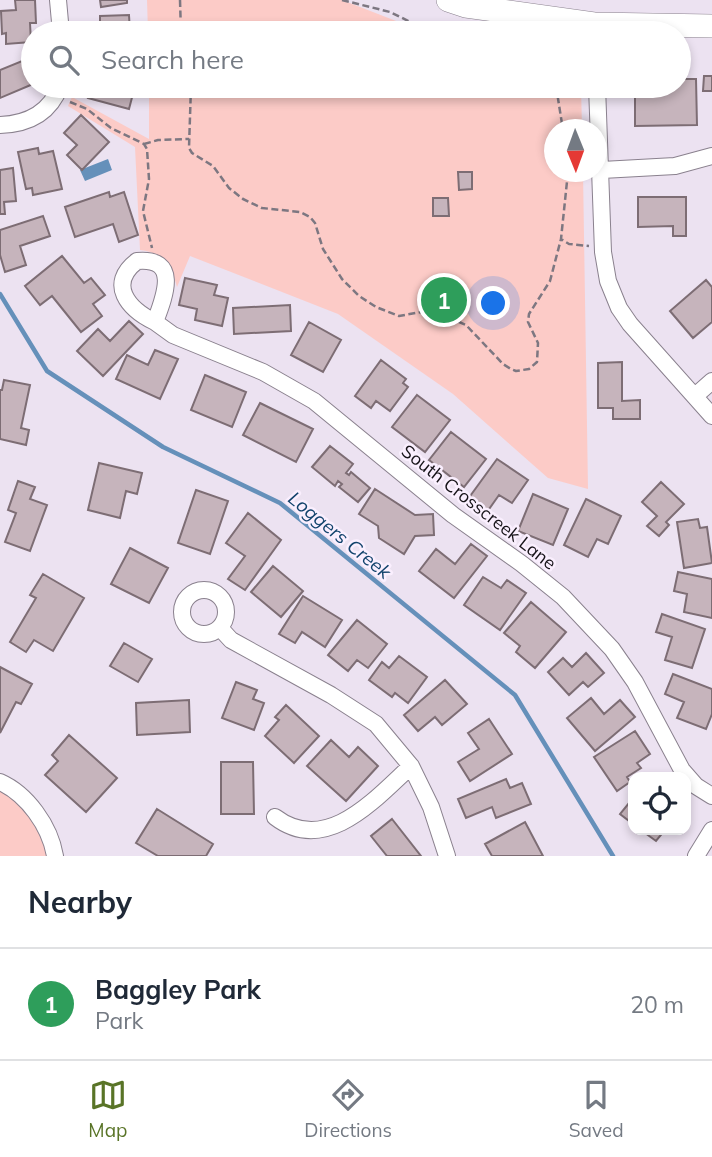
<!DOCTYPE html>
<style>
:root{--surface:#fff;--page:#f6f6f7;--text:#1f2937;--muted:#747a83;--line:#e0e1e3;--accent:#597427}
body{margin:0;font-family:Mulish,sans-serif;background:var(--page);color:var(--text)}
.controls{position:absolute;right:21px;bottom:21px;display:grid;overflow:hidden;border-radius:14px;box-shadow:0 4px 10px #0003}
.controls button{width:63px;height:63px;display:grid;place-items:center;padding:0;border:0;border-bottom:2px solid var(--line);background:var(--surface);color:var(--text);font:35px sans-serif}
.compass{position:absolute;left:544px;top:119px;width:63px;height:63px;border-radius:50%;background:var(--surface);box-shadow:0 4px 10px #0003;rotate:179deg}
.you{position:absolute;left:494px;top:304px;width:24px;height:24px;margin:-18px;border:5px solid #fff;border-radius:50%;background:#1a73e8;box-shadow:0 0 0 10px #1a73e833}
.badge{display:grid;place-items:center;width:46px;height:46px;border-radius:50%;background:var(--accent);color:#fff;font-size:23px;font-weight:700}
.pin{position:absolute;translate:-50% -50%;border:4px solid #fff;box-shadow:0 2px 7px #0006}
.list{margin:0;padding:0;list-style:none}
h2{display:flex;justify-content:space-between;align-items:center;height:91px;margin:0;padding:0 28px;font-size:30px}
h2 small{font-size:23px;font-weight:400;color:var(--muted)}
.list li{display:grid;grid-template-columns:46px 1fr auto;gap:21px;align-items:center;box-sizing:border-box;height:112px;padding:0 28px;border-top:2px solid var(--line)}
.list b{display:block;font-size:26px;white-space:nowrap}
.list p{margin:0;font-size:23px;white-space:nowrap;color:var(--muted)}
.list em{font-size:23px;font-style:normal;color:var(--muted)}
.icon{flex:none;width:38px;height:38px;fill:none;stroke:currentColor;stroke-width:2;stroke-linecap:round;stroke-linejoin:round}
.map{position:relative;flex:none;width:712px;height:856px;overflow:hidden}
.search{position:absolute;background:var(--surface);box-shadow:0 4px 10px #0003;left:21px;right:21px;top:21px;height:77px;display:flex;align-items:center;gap:18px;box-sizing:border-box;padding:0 24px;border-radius:38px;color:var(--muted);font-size:26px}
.sheet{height:203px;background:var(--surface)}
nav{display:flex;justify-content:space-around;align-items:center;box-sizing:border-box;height:98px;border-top:2px solid var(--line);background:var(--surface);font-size:19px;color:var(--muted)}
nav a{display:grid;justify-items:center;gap:4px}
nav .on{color:var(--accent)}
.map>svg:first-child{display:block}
</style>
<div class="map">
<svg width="712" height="856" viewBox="0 0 712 856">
<rect width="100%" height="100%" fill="#ece2f1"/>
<path fill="#fccbc7" d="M147,0H342L427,33H148Z
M149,86H581L582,129L554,130V172H583L588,489L548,478L453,394L338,314L190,256L177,287C172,267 162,252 140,250L135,147L68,106L72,97L149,139Z
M0,789C25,801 39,831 48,856H0Z"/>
<path fill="#6590ba" d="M108,159L112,170L85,181L80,170Z"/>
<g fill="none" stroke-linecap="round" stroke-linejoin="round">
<path stroke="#6590ba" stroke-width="4.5" d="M0,294L47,371L163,447L280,503L515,695L613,856"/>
</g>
<path fill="#c6b4bc" stroke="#7d6d74" stroke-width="2" d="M15,0H35L36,23H30L31,42L6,44V33L2,34L1,11L16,10Z
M100,0H127V3L101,7Z
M129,15L130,33H100V16Z
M27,59L33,73V84L0,98V70Z
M704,76H712V91H703Z
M679,79H696L697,125L635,126V86H679Z
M92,86H135L129,109L88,98Z
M81,115L109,142L82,170L67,155L77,145L64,133Z
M38,148L39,154L53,151L62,189L33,195L32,188L26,189L18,152Z
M13,168L16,201L4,202L5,214H0V170Z
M458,172H472V189L459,190Z
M109,192L110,197L124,192L138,235L119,242L113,224L75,237L65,207Z
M638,197H686V236H673V226L638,227Z
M433,198H448L449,216H433Z
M43,216L50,236L20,246L26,265L5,272L0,255V230Z
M62,256L84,283L91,278L105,295L93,304L102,316L81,332L52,296L40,305L25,286Z
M185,278L217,285L214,295L228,298L222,326L195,320L197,309L179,305Z
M706,280L712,287V322L693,338L670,311Z
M290,305L291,331L234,334L233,308Z
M129,321L143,334L103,376L77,351L98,329L110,341Z
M309,322L341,340L323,372L291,355Z
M155,350L178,359L160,399L116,379L127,355L148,365Z
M381,360L406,379L403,383L408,387L390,411L376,401L371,408L355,396Z
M622,362V401L640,400V419H613V408H598V363Z
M205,375L246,392L232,427L191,410Z
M4,380L30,385L21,428L29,430L26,445L0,439V390H2Z
M417,395L450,420L425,452L392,427Z
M260,403L313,429L296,462L243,435Z
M451,432L486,459L464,487L429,460Z
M330,446L353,464L346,473L349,475L351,472L370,488L358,502L339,487L342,484L338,481L335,486L312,467Z
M497,459L528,480L512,503L499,495L487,512L468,499Z
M99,463L142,473L137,494L126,491L120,518L88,510Z
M18,481L35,487L30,499L47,505L30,551L5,542L16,513L8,510Z
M661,482L684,504L666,522L669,525L659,536L647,526L657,516L642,502Z
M375,489L415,515L433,514L434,535L415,536L404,554L379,538L378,526L359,514Z
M196,490L228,501L210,554L178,543Z
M533,494L568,509L553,545L518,531Z
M586,499L621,516L608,544L597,539L588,557L564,545Z
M248,513L281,540L245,590L228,579L245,556L226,543Z
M698,519L700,528L707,527L712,563L684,568L677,522Z
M471,544L487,556L454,598L419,571L436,549L455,564Z
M130,548L168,568L149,603L111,584Z
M273,566L303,591L281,617L251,592Z
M678,572L712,579V618L684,612L687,594L674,591Z
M43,574L84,598L53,651L34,640L26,652L10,642L36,598L30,595Z
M483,577L501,588L507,580L526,593L500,630L464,605Z
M303,596L342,620L325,647L302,632L295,643L279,634Z
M531,602L566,632L535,668L516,652L520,646L504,633Z
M662,614L705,629L692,668L665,660L672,637L656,632Z
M357,620L387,644L368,668L357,660L348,671L328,655Z
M124,643L152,659L138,682L110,666Z
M586,653L604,673L588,687L583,682L569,695L548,672L563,658L572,667Z
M399,656L427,677L408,703L395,693L392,697L369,680L382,662L389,668Z
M0,667L32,684L21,704L16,702L0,733Z
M673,674L712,689V714L706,729L677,718L684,702L665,694Z
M445,680L467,704L442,725L435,717L418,731L404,715Z
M236,682L257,690L253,699L264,703L254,730L222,718Z
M591,698L604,714L620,700L635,717L595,751L567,718Z
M189,700L190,732L137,735L136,703Z
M286,705L319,736L294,763L265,736L279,720L275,717Z
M489,719L512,754L470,781L458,762L479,749L468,733Z
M635,731L650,754L637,763L641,768L627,777L630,782L617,791L594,757Z
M69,735L117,778L86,812L45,775L58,761L52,755Z
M331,740L349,757L358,747L378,766L346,801L307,766Z
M221,762H253L254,814H221Z
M506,779L510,788L522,783L531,804L496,818L492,807L466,818L458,799Z
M633,798V824L620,814Z
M157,809L213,844L206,856H158L136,843Z
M392,819L421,856H387L371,836Z
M525,822L543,856H492L485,844Z
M641,830H665L656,841Z"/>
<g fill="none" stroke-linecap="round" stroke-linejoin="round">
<defs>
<path id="street" d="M58,0L61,33
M597,86L603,252L608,281L619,308L630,324L712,416
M0,125C28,124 50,113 60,86
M602,170L675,166L712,156
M137,261C181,257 164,298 155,322C128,309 107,284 137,261Z
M155,322L173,335L263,372L314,401L453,515L522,564L563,597L612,649L635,682L682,770L696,786L712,796
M695,396L712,381
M182 612a22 22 0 1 1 44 0a22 22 0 1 1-44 0Z
M220,628L231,640L331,695L376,724L411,766L431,807L447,856
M0,782C27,794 50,826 55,856
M275,817C326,856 375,799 411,766
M696,856L712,830"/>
<path id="secondary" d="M448,0L466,6L594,24L712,26"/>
</defs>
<use href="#street" stroke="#8a818e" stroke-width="18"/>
<use href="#secondary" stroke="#8a818e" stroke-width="24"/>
<path stroke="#7d7781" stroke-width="2.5" stroke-dasharray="7 3.5" stroke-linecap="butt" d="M180,0L181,33
M342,0L390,12L433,33
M191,86L189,148L192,153L213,166L229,188L243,199L262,208L300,212L310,217L315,223L323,249L342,279L359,296L376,307L399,316L427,311L441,314L466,325L503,364L511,369L516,371L529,369L537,362L538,343L528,322L529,314L550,281L561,239
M556,86L563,130
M70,102L87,109L111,128L144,144L147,149L149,179L143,211L152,248
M144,144L158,140L189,139
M568,172L561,239L569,244L589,246"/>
<use href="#street" stroke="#fff" stroke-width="16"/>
<use href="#secondary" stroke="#fff" stroke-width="23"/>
</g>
<g text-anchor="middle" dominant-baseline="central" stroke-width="5" stroke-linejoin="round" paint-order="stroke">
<g font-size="18" fill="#161318" stroke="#faeffe">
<text transform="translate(479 507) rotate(38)">South Crosscreek Lane</text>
</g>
<g font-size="19" font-style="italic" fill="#12436c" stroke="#faeffe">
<text transform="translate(340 535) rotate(39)">Loggers Creek</text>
</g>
</g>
</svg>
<div class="controls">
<button><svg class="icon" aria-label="locate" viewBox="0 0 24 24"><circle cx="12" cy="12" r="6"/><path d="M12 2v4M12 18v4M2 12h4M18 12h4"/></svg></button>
</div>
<svg class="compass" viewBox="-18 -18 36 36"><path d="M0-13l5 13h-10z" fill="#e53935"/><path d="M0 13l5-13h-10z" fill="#747a83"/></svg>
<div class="you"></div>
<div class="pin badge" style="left:444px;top:300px;background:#2e9e5b">1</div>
<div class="search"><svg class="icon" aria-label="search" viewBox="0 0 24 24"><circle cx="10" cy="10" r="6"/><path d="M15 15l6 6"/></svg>Search here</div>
</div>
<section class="sheet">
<h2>Nearby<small></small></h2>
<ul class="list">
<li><span class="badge" style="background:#2e9e5b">1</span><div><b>Baggley Park</b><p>Park</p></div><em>20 m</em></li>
</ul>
</section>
<nav>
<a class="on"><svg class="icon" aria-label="map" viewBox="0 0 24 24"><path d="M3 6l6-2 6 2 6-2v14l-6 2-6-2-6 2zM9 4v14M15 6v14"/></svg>Map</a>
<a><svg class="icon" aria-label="directions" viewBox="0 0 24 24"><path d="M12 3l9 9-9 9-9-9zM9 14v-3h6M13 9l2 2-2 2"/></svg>Directions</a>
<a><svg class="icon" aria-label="saved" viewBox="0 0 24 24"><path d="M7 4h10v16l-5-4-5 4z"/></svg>Saved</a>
</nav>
